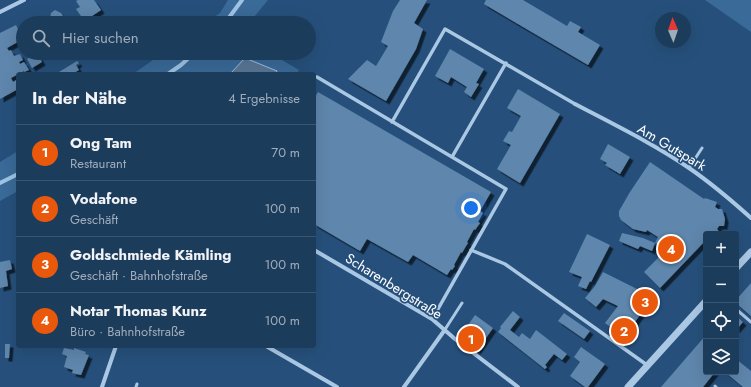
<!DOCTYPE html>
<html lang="de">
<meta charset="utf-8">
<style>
:root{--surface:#1c3c5c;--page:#294765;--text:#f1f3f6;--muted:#a0adbb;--line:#3a5672;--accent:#ea580c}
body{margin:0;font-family:Jost,sans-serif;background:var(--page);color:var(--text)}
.controls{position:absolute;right:12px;bottom:12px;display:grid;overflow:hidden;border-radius:4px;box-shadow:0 4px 16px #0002}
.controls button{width:36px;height:36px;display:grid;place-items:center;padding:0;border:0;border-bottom:1px solid var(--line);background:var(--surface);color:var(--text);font:20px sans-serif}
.compass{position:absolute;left:655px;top:12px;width:36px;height:36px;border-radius:50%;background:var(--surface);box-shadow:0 4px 16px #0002;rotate:358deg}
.you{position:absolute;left:471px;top:208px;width:14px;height:14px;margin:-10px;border:3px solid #fff;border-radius:50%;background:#1a73e8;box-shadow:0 0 0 6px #1a73e833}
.badge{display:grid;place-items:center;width:26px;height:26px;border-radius:50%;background:var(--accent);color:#fff;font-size:13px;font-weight:700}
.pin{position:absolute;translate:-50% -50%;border:2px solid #fff;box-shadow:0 1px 4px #0006}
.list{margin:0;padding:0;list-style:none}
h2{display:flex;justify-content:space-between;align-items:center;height:52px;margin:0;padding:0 16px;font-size:17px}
h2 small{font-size:13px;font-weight:400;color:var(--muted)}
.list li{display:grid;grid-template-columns:26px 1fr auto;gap:12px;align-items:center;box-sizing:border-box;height:56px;padding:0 16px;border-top:1px solid var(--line)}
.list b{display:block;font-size:15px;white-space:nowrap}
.list p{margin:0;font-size:13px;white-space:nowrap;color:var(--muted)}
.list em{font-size:13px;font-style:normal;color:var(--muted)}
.icon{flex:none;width:22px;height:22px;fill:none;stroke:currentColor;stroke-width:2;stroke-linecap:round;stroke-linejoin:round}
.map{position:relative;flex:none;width:751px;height:387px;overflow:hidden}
.search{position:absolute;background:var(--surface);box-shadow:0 4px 16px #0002;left:16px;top:16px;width:300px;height:44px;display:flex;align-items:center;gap:10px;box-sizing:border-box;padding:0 14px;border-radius:22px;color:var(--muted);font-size:15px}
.panel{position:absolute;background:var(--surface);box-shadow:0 4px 16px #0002;left:16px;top:72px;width:300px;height:276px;border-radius:4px}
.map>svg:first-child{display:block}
</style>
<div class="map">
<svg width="751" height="387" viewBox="0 0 751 387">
<defs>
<filter id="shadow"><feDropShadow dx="3.5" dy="3.5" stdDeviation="0" flood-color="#0009"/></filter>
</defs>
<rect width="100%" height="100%" fill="#26507b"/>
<path fill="#3a6a98" d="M228,0H268L249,23H206L220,13Z
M705,0H751V32Z
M163,53H270L299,70L297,74H276V71L246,58L230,74H133Z
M18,151V191L0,201V162Z"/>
<path fill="#597796" stroke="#9ec3e4" d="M245,58L277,71L276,74H230Z"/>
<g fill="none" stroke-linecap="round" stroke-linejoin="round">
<path stroke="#9ec3e4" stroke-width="4" d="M225,23L242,0
M168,74L181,65L194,53
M0,183L18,174"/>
</g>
<path fill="#5e86ac" filter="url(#shadow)" d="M78,0H94L101,10L89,18L88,16L83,19L76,9L80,7L76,1Z
M400,0H427L414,23L423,29L416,49L386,101L348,79L367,60L376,66L388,46L381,42L393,11Z
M486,0H523L567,26L570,21L581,27L578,32L600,45L588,65L484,4Z
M55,10L61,13L67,23H44L50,19L51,13Z
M16,25L23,39L7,48L9,51L11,50L14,56L20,54L23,60L19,62L20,64L24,62L29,70L24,72V71L11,78L13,82L18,79V89L0,99V33Z
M450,49L484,69L476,83L479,84L471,97L464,92L467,87L451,77L448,83L435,76Z
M37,53L42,62L32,68L27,59Z
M77,61L79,63L76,65L79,70L72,74H60L59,72Z
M518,89L560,114L520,183L497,169L511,145L503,141L509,131L512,132L521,116L507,108Z
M318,92L491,192L480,211L483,213L478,222L480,223L475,230L474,229L467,242L468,243L466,246L462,253L461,252L454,265L455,266L452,270L451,269L447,275L413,255L408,262L367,239L360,251L314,224V99Z
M608,144L630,157L620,174L605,165L607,163L600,159Z
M650,162L704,199L705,198L717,202L715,207L718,209H722L725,219L724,226H719L717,229L720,233L706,234V240L660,288L644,272L664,252L666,248L655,243L658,237L647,230L646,232L633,229L621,220L619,216V211L630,192Z
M622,233L643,238L655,243L652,251L640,246L638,249L619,241Z
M587,234L610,245L591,282L590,281L586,289L578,286L582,277L569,272Z
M10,260L12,269L6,271L8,286L0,288V262Z
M603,272L653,297L624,337L605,323L618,306L603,299L596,307L585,298L595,286Z
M751,283V316L736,303V300Z
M513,311L520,317L510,330L519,337L522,333L530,339L536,330L567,354L562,360L554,354L545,365L547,367L545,369L498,332L501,328L500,327Z
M564,313L590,331L584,339L558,321Z
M475,315L493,328L477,351L459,338Z
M736,316L743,322L736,330Z
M706,335V372H715L703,387H661Z
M5,344H10L9,358H5Z
M581,347L605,364L588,387H585L570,376L580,362L574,357Z
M64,348L74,350V348L86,352L85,354L89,355L81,375L72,373L73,370L64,367L67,356L62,354Z
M736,359L751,371V387H743L725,372H736Z"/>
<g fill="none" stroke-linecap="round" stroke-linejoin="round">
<path stroke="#aac8e4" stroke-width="3" d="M689,168L702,148
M736,309L751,322
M444,331L462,303
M715,386L716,387
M136,387L137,384"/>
<path stroke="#aac8e4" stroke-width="3.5" d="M317,77L506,189L438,309
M392,122L445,29L575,104
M452,157L506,63
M471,250L505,264L647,365"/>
<path stroke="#aac8e4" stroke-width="4" d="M0,12L24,0
M575,104C613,124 654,144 689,168C711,183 731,200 751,218
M314,250L432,319L455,339L518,387
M266,346L337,387
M102,387L116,346
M404,387L444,331"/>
<path stroke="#aac8e4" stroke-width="7" d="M736,268L751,252
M628,387L706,301"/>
</g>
<g text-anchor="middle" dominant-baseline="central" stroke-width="3.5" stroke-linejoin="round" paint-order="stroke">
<g font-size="14" fill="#fff" stroke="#26507b">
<text transform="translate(672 147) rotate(31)">Am Gutspark</text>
<text transform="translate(394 286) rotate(32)">Scharenbergstraße</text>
</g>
</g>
</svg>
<div class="controls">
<button>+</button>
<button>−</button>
<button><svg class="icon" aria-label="locate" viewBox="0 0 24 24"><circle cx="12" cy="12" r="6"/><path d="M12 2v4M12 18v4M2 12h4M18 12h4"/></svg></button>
<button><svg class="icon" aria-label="layers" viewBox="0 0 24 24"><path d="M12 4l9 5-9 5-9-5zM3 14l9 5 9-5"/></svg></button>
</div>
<svg class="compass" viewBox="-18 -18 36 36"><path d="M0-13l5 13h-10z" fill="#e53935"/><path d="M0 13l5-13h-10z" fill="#a0adbb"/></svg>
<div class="you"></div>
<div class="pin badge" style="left:471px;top:339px">1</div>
<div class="pin badge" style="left:624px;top:331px">2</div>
<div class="pin badge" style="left:645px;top:302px">3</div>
<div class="pin badge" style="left:671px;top:249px">4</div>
<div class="search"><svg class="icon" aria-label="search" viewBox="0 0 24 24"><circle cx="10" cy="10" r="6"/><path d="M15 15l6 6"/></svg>Hier suchen</div>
<section class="panel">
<h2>In der Nähe<small>4 Ergebnisse</small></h2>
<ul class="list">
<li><span class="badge">1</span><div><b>Ong Tam</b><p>Restaurant</p></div><em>70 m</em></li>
<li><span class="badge">2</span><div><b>Vodafone</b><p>Geschäft</p></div><em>100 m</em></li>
<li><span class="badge">3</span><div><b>Goldschmiede Kämling</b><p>Geschäft · Bahnhofstraße</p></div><em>100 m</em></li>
<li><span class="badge">4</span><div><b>Notar Thomas Kunz</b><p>Büro · Bahnhofstraße</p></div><em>100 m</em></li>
</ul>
</section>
</div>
